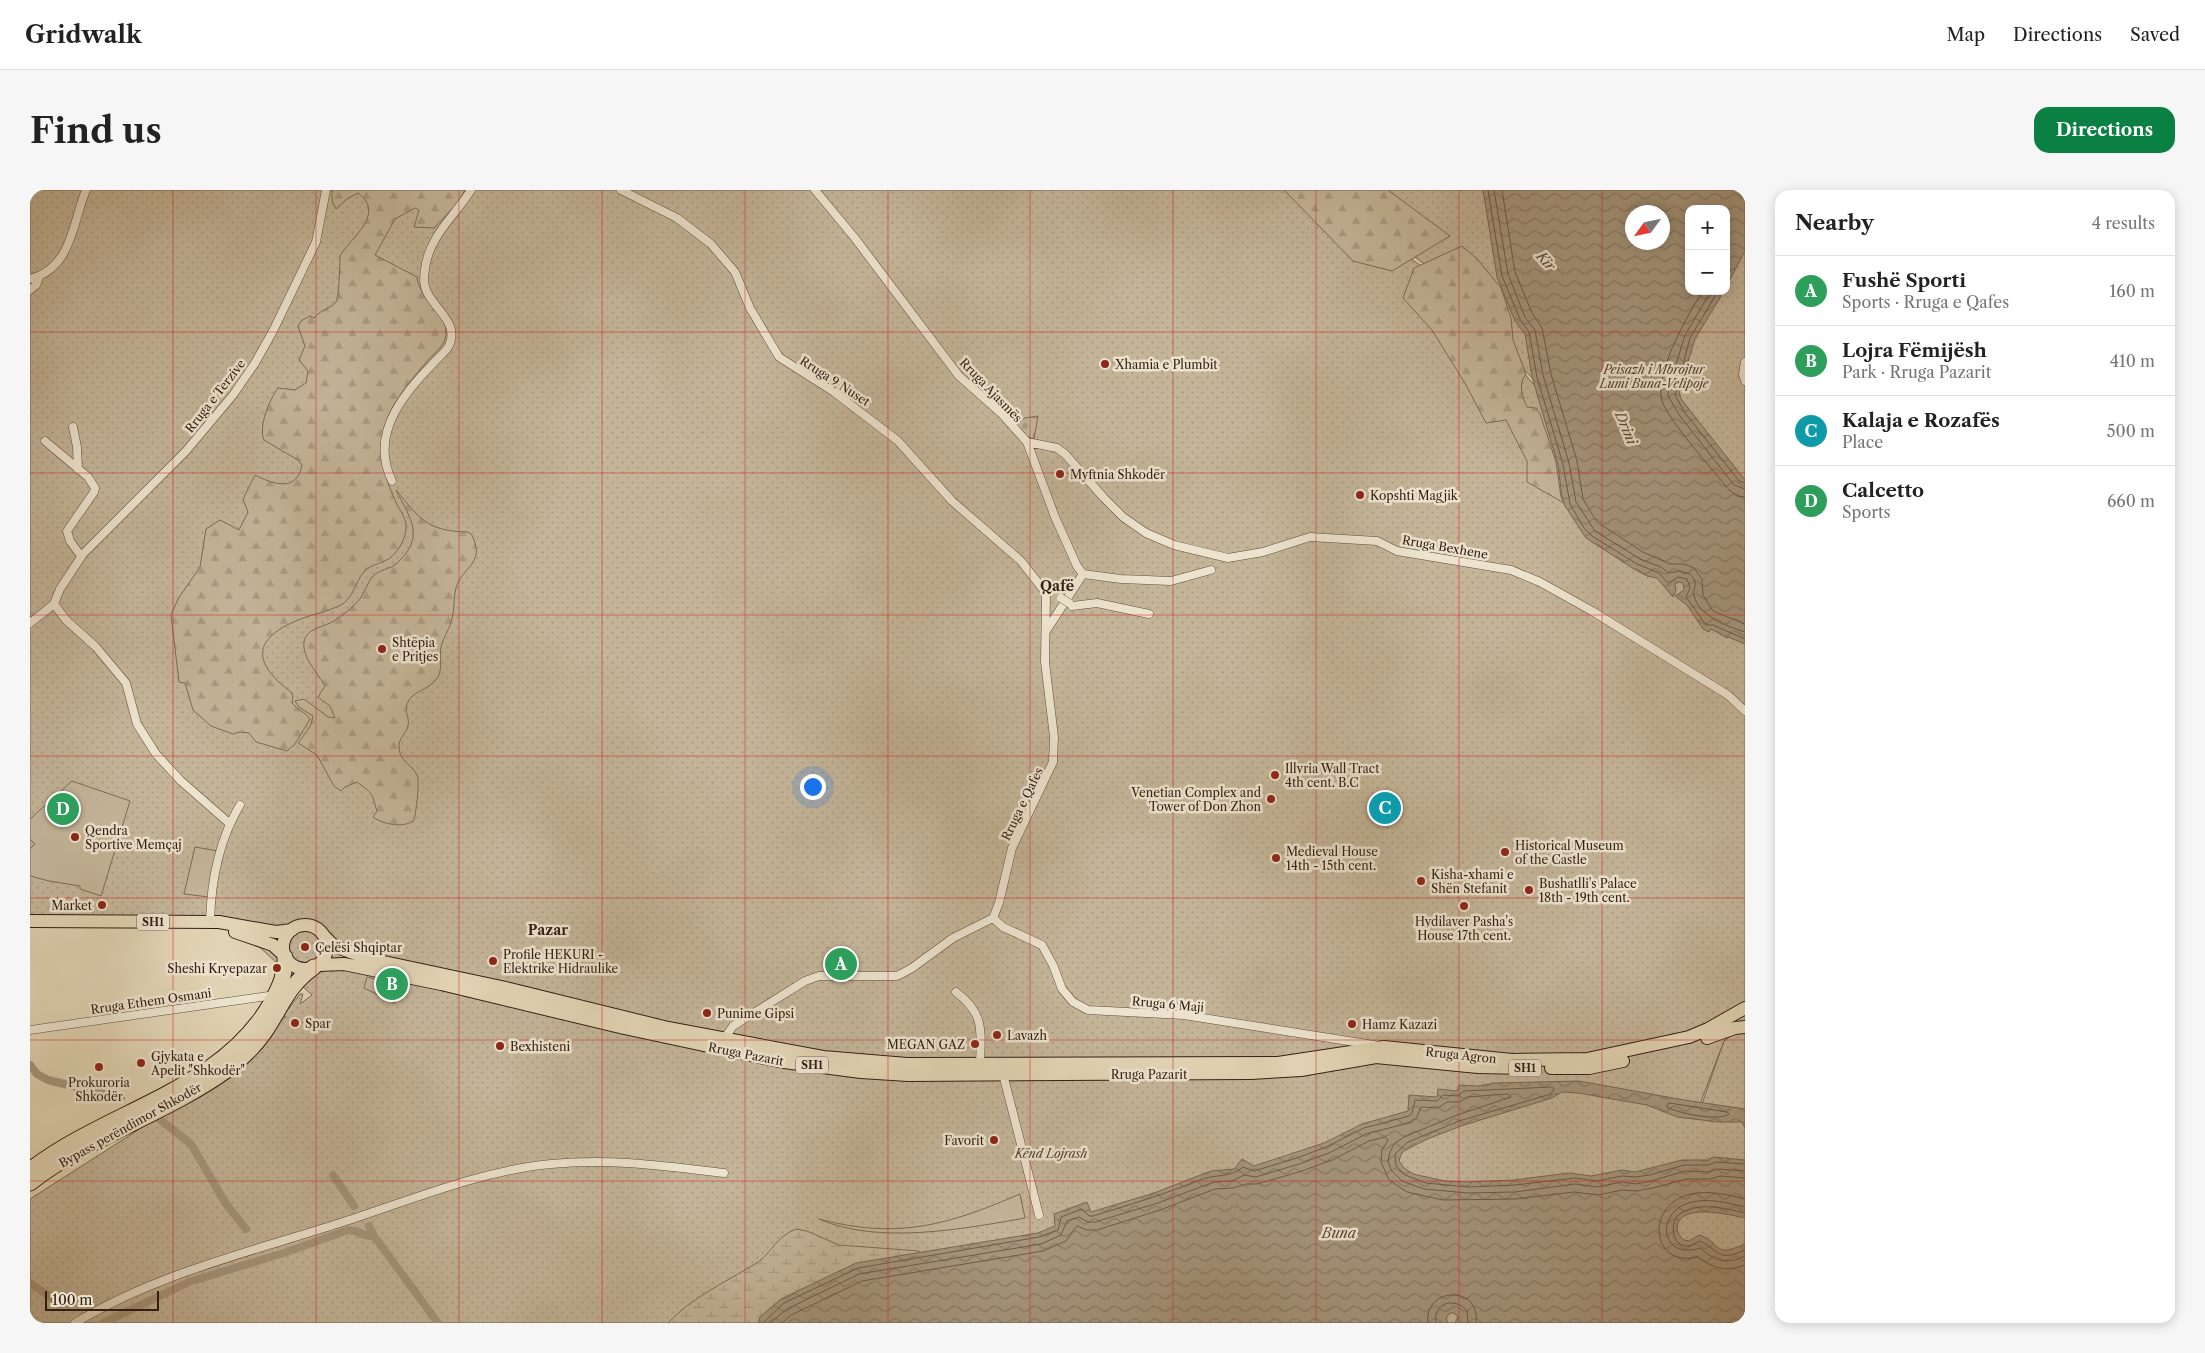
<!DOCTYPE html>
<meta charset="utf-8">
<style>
:root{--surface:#fff;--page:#f6f6f6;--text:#222;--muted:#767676;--line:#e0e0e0;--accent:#0b8043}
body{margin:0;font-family:"Libre Caslon Text",serif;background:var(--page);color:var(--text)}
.controls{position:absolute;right:15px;top:15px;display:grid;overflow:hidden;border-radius:10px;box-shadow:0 2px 12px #0003}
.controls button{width:45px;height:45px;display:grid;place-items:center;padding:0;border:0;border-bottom:1px solid var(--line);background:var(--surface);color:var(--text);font:25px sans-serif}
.compass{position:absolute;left:1595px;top:15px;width:45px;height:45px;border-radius:50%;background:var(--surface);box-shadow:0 2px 12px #0003;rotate:237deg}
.scale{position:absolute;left:15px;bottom:12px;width:114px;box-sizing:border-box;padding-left:5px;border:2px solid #341e13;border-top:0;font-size:14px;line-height:18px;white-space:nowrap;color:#341e13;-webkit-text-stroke:4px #ece3ce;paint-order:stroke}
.you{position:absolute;left:782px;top:596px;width:18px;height:18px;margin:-12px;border:4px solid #fff;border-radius:50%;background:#1a73e8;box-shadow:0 0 0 8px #1a73e833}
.badge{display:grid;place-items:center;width:32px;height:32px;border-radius:50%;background:var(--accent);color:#fff;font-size:16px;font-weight:700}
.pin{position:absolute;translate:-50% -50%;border:2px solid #fff;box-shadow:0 1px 5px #0006}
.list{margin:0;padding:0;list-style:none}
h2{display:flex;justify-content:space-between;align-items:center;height:65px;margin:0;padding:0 20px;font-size:21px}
h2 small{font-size:16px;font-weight:400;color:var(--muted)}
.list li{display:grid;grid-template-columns:32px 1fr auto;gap:15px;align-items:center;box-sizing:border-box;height:70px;padding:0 20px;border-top:1px solid var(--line)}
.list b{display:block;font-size:19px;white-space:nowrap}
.list p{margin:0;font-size:16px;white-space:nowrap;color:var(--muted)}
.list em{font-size:16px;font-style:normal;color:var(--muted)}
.map{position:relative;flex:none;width:1715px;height:1133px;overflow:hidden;border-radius:15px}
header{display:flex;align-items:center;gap:30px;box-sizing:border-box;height:70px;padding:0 25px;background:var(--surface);border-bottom:1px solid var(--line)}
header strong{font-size:24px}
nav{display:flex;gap:28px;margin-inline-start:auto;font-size:18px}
.intro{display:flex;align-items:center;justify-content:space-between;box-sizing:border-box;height:120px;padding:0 30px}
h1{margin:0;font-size:35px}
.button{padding:12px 22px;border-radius:15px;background:var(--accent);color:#fff;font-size:18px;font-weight:700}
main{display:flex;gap:30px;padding:0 30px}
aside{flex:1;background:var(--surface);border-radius:15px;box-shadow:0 2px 12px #0003}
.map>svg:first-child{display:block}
</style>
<header>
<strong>Gridwalk</strong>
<nav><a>Map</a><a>Directions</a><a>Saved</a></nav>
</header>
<div class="intro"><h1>Find us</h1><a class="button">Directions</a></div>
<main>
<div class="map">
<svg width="1715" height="1133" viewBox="0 0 1715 1133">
<defs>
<pattern id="grass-dots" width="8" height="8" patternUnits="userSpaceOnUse" patternTransform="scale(1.25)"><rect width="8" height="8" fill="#c4b599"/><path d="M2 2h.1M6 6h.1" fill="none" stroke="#a99b83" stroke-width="1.8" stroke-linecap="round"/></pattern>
<pattern id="forest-firs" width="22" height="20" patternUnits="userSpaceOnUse" patternTransform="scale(1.25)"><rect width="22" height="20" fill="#c4b599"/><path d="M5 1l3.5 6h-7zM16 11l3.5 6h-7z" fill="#a99b83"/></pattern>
<pattern id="wetland-marsh" width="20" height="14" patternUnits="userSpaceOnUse" patternTransform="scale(1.25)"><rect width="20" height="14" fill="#c4b599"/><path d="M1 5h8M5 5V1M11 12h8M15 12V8" fill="none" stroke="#a99b83"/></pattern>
<pattern id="cemetery-stones" width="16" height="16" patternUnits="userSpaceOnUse" patternTransform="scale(1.25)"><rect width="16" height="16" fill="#c4b599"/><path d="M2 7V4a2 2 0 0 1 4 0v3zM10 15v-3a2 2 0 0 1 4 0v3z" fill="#a99b83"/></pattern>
<pattern id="water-waves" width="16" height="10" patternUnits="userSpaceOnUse" patternTransform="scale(1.25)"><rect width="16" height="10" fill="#a6967d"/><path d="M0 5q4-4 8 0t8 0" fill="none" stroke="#887a65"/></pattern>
</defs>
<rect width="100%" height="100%" fill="#e1d4b4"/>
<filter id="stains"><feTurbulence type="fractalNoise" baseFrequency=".004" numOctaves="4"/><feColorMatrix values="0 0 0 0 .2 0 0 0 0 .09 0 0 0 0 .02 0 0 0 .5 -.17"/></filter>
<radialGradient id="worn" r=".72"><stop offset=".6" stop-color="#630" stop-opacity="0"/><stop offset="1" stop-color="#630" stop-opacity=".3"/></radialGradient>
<path fill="url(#grass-dots)" stroke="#7c6a56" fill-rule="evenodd" d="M0,0H1288L1403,85L1569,265L1715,400V834L1694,851L1670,914V929L1672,914L1694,851L1715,835V1081L1704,1059L1715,1133H0V1009L105,942L256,827L253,826L270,804H273L270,814L282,805L202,732L0,731Z
M1296,0H1715V396L1675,376L1405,82ZM1659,19H1696V101H1659ZM1602,22H1632V52H1602Z"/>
<path fill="url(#forest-firs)" stroke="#7c6a56" d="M302,0H435L428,13L404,38L384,37L389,20L385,18L365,29L345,65L387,87C389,109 417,121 416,143C416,155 405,162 398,170C379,193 351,223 352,255C352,274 357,294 365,310C368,318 375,326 376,334C377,344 372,355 366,362C358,373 347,372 337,379C326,387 325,407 311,415C298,422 282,424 268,430C222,449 222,473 261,502L263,506L262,513C267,520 276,522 280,529L265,554L257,561L226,552L219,543L210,542L203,544L181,536L163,520L155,493L149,492L141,425L148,409L170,377L176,339L190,330L209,340L218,322L213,309L225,285C243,294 267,303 272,275L268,270L234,250C228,236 240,209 248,198L265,200L276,193L278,181L269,170L275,156L268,136L271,131L280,126L284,128C290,120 300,119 306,112C309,109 310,73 310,66C319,49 357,24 328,3L317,9L306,19L302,11Z
M1254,0H1358L1420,46L1362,81L1323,71Z
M1432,56L1447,69L1471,98L1481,128L1483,150L1496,184C1488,194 1492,206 1497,217L1506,218L1510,224L1526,272L1531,307L1534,313L1497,292V271L1476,230L1456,233L1436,195L1402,140L1373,108L1384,78Z
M366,300C391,330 397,341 438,342L442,345C456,375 432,376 426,398C423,408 425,419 422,429C420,439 413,447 411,457C409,467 413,477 408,487C399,501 382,500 377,514C374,522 380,528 378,536C376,544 368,549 369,557C369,571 382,574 387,585C390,591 386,623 384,630C374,639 353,634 343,627L347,621C341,602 344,605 327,592L315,597L311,601L304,596L287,565L268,553L280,537L283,526L269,517L265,511L274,509L298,527L305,528L300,516L288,507L295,496C288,483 272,468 274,452C276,438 294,437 304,431C313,425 323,417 330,409C335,402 337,393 343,386C349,380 360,379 366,374C396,347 381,330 366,300Z"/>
<path fill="url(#wetland-marsh)" stroke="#7c6a56" d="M766,1039L777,1041L809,1055L889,1061L895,1070L873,1133H638C662,1107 696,1092 725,1074C743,1063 744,1048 766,1039Z"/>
<path fill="url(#cemetery-stones)" stroke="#7c6a56" d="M1008,226L1004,249L996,246L986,235L995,228Z"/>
<path fill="#c4b599" stroke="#7c6a56" d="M42,591L100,611L71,706L50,699V696L19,691L0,686V659L5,654L0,649V629Z
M165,657L188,661L179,707L154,704Z
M337,787L371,795L364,803L365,813L334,798Z
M990,1004L995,1028C933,1039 848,1055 789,1029C868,1050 918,1035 990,1004Z"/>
<path fill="url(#water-waves)" stroke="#786653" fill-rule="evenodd" d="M1453,0H1715V61L1696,97V19H1659V101H1694L1665,149L1649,201L1651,209L1715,290V454L1698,447L1697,448L1681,439L1679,442L1673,439L1657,415L1645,406L1654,400L1653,393L1649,392L1645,394L1646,401L1643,407L1627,388L1617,386L1604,379L1556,348L1535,316L1532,307L1528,275L1502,187L1495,144L1485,131L1467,87ZM1602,22H1632V52H1602Z
M1549,891L1654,910L1715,919V938L1712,932H1688L1647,927L1617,915L1548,903L1532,902L1522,908L1431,936L1395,950L1372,962L1369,971L1374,978L1383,984L1415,991L1438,992L1484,990L1539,983L1561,986L1592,980L1605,982L1652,970H1678L1683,967L1715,970V1028C1701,1025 1650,1012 1647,1037C1647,1042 1650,1047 1654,1050L1659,1051L1669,1045C1692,1052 1681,1069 1715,1054V1133H1425L1428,1127L1424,1123H1420L1416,1128L1418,1133H728L730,1127L751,1109L826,1073L1008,1043L1025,1036L1024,1024L1057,1012L1061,1022L1124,1003L1181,981L1204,979L1212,969L1224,976L1294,953L1332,934L1378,921L1379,905L1407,907L1408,899L1427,901L1429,895L1448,896L1465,893Z"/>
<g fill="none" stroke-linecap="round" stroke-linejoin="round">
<path stroke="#6d5a48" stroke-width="1" d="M1458,0L1472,86L1490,129L1499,142L1507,187L1533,274L1540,314L1554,338L1562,346L1607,374L1629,383L1638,393L1648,387L1657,389L1660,398L1656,407L1676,435H1683L1715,449
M1464,0L1478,84L1495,127L1505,140L1513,185L1539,273L1546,312L1565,341L1610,369L1631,377L1639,383L1649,381L1660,384C1670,394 1662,397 1664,406C1670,427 1697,436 1715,442
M1472,0L1485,82L1502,123L1512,138L1521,184L1547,271L1553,309L1567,332L1613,362L1640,374H1654L1664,378L1672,389L1673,405L1683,421L1715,434
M1673,101C1658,124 1624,183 1632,211C1638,230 1684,281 1699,300L1707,306L1715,307
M1681,101L1655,145L1639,197L1638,206L1650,226L1704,295L1715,299
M1688,101L1660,148L1645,205L1655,223L1709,291L1715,293
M1639,913L1697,922L1699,924C1689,932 1647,923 1637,917Z
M1715,1009C1698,1005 1679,1000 1661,1004C1613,1015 1622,1079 1668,1067C1684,1079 1697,1082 1715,1075
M1715,1017C1698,1013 1679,1008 1662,1012C1624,1021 1630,1071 1670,1058C1685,1071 1697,1075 1715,1066
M1715,1023C1693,1018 1668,1011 1648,1025C1640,1035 1641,1057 1659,1056C1663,1055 1667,1052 1670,1051C1691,1062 1688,1072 1715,1060
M733,1133L754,1113L828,1078L1009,1047L1028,1040L1031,1027L1052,1019L1059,1026H1063C1099,1015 1135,1004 1170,990C1184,984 1201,988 1213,977L1224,981L1267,968L1296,957L1334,938L1379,926L1382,923L1385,910L1407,911L1413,905L1428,906L1434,901L1522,897L1524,899L1521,904L1429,931L1378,952L1365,964L1366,976L1375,985L1396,993L1438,997L1485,995L1545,988L1567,991L1592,986L1605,987L1620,985L1654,975H1678L1686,972L1715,974
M740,1133L757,1119L829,1084L1011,1054L1031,1045L1037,1031L1049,1027L1058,1032H1065L1128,1013L1184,992L1202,991L1214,985L1226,987L1269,974L1299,963L1336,944L1382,932L1387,927L1391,917L1408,918L1417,912H1430L1437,907L1478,904L1481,907L1427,925L1374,947L1364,954L1360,962L1358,971L1361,980L1372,991L1394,999L1438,1003L1485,1002L1545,994L1567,997L1592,992L1606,994L1621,991L1655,981L1679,982L1688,979L1715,981
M752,1133L761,1125L832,1091L1013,1061L1036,1051L1047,1036L1057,1040H1067L1130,1020L1185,999L1203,998L1216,994H1227L1272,981L1302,970L1339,951L1355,947L1358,950L1352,960L1351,972L1359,990L1377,1002L1413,1010L1485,1009L1544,1002L1568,1005L1592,1000L1606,1001L1623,998L1656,989H1680L1690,986L1715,988
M1398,1133C1393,1096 1452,1095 1446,1133
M1406,1133C1402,1113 1425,1106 1437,1121L1438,1133"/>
<path stroke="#a6967d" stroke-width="8" d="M0,875L7,884L18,890L91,908
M128,928L161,954L196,1014L216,1039
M303,985L324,1016
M339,1036L344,1046
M0,1093L31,1114
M73,1133L159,1092L254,1063L318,1040C328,1040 333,1047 344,1046L408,1133"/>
<defs>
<path id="street" d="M591,0L647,28L681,54L705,82L720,118L749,167L804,202L868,251L922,311L991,371L1016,403
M785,0L824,47L929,186L972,224L997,252L1025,327L1047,376L1053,384
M0,89C42,78 42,34 56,0
M0,100L6,95L9,87
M1715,172L1713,184L1715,191
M43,237L47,257L48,279
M15,251L58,287L65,298L64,302L37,341L40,351L51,366
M997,252L1027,258L1035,264L1074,308L1093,327L1116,343L1144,355L1198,368L1233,362L1280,347L1347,351L1367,361L1481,380L1510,392L1562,421L1685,497L1698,505L1715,521
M362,291C336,238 383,194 417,159C432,135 406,121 397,102C393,94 394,87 395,79C399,46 424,27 441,0
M1053,384L1091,389L1141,391L1181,380
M24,414L30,399L53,364L156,261L203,205L225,173L243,141L286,52L296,0
M24,414L36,430L66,457L96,493L107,534L126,564L151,591L199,633
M1042,416L1067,413L1119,424
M0,433L24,414
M1016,441L1053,384
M963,728L973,737L1012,755L1023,775L1032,799L1043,812L1058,820L1154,825L1350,856
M180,732C181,691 189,650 210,615
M926,802C955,824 951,841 950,874
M0,840L245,805
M694,849L703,836L775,791L789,786H867L882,778L923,748L963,728L969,713L982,658L1023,572L1024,547L1015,472L1016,403
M973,884L1009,1025
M45,1133C126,1084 220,1062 310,1033C376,1012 452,980 521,974C579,968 636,976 694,983"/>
<path id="primary" d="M0,731L189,732L246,742L262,740
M253 757a22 22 0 1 1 44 0a22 22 0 1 1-44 0Z
M205,742L243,755L255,766
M296,748L304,756L340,769L480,799L638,838L793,867L877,874L1248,873L1354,857L1482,870L1557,869L1659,847L1678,839L1715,818
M289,775L314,774L411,794L594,838L754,872L831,882L878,885L1221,883L1271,880L1346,867L1448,877L1496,878
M1677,848L1705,838L1715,837
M1521,878H1559L1593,871"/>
<path id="highway" d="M0,980C77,920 191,901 241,813C249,798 256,784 255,767
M0,993C60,946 136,924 197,880C211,870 224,857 234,843C252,817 257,796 284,777"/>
</defs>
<use href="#street" stroke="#5f4c3b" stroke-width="9"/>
<use href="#primary" stroke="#341e13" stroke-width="14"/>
<use href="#highway" stroke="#341e13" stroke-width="17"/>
<use href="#street" stroke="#ece3ce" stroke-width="8"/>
<use href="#primary" stroke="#e1d4b4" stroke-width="12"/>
<use href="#highway" stroke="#e1d4b4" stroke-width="15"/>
<defs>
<path id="street-bridge" d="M1031,408L1039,413"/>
</defs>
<use href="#street-bridge" stroke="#5f4c3b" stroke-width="9" stroke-linecap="butt"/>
<use href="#street-bridge" stroke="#ece3ce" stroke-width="8"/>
</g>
<path fill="none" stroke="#d62828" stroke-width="1" stroke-opacity="0.55" d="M143,0V1133M286,0V1133M429,0V1133M572,0V1133M715,0V1133M858,0V1133M1000,0V1133M1143,0V1133M1286,0V1133M1429,0V1133M1572,0V1133M0,142H1715M0,283H1715M0,425H1715M0,566H1715M0,708H1715M0,850H1715M0,991H1715"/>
<g fill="#8f2418" stroke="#ece3ce" stroke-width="2">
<circle cx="1075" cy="174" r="5"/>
<circle cx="1030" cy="284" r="5"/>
<circle cx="1330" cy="305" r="5"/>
<circle cx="352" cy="459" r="5"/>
<circle cx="1245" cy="585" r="5"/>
<circle cx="1241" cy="609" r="5"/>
<circle cx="45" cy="647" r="5"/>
<circle cx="1475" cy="662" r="5"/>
<circle cx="1246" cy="668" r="5"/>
<circle cx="1391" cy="691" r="5"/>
<circle cx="1499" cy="700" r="5"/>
<circle cx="72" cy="715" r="5"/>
<circle cx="1434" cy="716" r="5"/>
<circle cx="275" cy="757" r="5"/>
<circle cx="463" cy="771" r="5"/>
<circle cx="247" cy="778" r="5"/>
<circle cx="677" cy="823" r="5"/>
<circle cx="265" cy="833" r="5"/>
<circle cx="1322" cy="834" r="5"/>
<circle cx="967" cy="845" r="5"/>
<circle cx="945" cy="854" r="5"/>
<circle cx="470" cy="856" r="5"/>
<circle cx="111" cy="873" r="5"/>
<circle cx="69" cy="877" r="5"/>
<circle cx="964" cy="950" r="5"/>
</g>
<g text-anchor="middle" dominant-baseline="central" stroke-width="5" stroke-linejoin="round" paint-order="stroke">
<g fill="#ece3ce" stroke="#6b594b" stroke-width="1">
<rect x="107" y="723.5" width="32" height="17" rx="4"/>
<rect x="766" y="866.5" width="32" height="17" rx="4"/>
<rect x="1479" y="869.5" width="32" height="17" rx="4"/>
</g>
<g font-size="11" font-weight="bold" fill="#341e13">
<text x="123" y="732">SH1</text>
<text x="782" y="875">SH1</text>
<text x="1495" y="878">SH1</text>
</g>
<g font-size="12" fill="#341e13" stroke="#ece3ce" text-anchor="start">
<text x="1085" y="174">Xhamia e Plumbit</text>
<text x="1040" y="284">Myftnia Shkodër</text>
<text x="1340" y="305">Kopshti Magjik</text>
<text x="362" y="452">Shtëpia<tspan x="362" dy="14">e Pritjes</tspan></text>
<text x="1255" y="578">Illyria Wall Tract<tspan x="1255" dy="14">4th cent. B.C</tspan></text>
<text x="1231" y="602" text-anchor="end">Venetian Complex and<tspan x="1231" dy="14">Tower of Don Zhon</tspan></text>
<text x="55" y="640">Qendra<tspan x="55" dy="14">Sportive Memçaj</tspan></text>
<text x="1485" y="655">Historical Museum<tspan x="1485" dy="14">of the Castle</tspan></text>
<text x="1256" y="661">Medieval House<tspan x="1256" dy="14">14th - 15th cent.</tspan></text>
<text x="1401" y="684">Kisha-xhami e<tspan x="1401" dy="14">Shën Stefanit</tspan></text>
<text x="1509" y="693">Bushatlli's Palace<tspan x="1509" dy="14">18th - 19th cent.</tspan></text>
<text x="62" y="715" text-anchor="end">Market</text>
<text x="1434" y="731" text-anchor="middle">Hydilaver Pasha's<tspan x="1434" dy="14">House 17th cent.</tspan></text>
<text x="285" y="757">Çelësi Shqiptar</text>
<text x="473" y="764">Profile HEKURI -<tspan x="473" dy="14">Elektrike Hidraulike</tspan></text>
<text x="237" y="778" text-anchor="end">Sheshi Kryepazar</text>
<text x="687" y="823">Punime Gipsi</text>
<text x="275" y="833">Spar</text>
<text x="1332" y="834">Hamz Kazazi</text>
<text x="977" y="845">Lavazh</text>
<text x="935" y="854" text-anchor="end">MEGAN GAZ</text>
<text x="480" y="856">Bexhisteni</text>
<text x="121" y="866">Gjykata e<tspan x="121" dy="14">Apelit "Shkodër"</tspan></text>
<text x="69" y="892" text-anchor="middle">Prokuroria<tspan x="69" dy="14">Shkodër</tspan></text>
<text x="954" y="950" text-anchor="end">Favorit</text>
</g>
<g font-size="12" font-style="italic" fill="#584434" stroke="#ece3ce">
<text x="1624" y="179">Peisazh i Mbrojtur<tspan x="1624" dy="14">Lumi Buna-Velipoje</tspan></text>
<text x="1021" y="963">Kënd Lojrash</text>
</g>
<g font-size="12" fill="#341e13" stroke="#ece3ce">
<text transform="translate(805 191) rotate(33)">Rruga 9 Nuset</text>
<text transform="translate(961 200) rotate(46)">Rruga Ajasmës</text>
<text transform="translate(185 206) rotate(-52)">Rruga e Terzive</text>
<text transform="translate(1415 357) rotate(10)">Rruga Bexhene</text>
<text transform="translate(992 614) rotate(-64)">Rruga e Qafes</text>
<text transform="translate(121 811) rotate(-8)">Rruga Ethem Osmani</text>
<text transform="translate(1138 814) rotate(5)">Rruga 6 Maji</text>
<text transform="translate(716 864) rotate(11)">Rruga Pazarit</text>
<text transform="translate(1431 865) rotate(6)">Rruga Agron</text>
<text x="1119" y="884">Rruga Pazarit</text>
<text transform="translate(100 935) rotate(-29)">Bypass perëndimor Shkodër</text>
</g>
<g font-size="14" font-style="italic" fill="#5c4838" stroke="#ece3ce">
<text transform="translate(1516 71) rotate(47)">Kir</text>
<text transform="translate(1596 238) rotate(67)">Drini</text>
<text x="1309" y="1043">Buna</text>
</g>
<g font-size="14" font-weight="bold" fill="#341e13" stroke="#ece3ce">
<text x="1027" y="396">Qafë</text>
<text x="518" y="740">Pazar</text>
</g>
</g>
<rect width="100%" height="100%" filter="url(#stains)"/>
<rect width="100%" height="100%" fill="url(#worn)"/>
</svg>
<div class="controls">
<button>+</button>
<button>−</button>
</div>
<svg class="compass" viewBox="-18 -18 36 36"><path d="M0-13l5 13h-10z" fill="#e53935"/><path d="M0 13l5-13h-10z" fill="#767676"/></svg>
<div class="scale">100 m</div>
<div class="you"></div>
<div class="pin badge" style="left:811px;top:774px;background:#2e9e5b">A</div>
<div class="pin badge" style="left:362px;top:794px;background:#2e9e5b">B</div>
<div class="pin badge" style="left:1355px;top:618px;background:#0f9aa8">C</div>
<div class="pin badge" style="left:33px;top:619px;background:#2e9e5b">D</div>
</div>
<aside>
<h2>Nearby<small>4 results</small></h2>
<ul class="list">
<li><span class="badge" style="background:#2e9e5b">A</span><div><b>Fushë Sporti</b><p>Sports · Rruga e Qafes</p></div><em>160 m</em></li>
<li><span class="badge" style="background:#2e9e5b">B</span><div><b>Lojra Fëmijësh</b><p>Park · Rruga Pazarit</p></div><em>410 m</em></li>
<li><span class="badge" style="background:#0f9aa8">C</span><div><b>Kalaja e Rozafës</b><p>Place</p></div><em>500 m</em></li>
<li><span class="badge" style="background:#2e9e5b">D</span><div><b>Calcetto</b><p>Sports</p></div><em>660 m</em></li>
</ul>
</aside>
</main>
